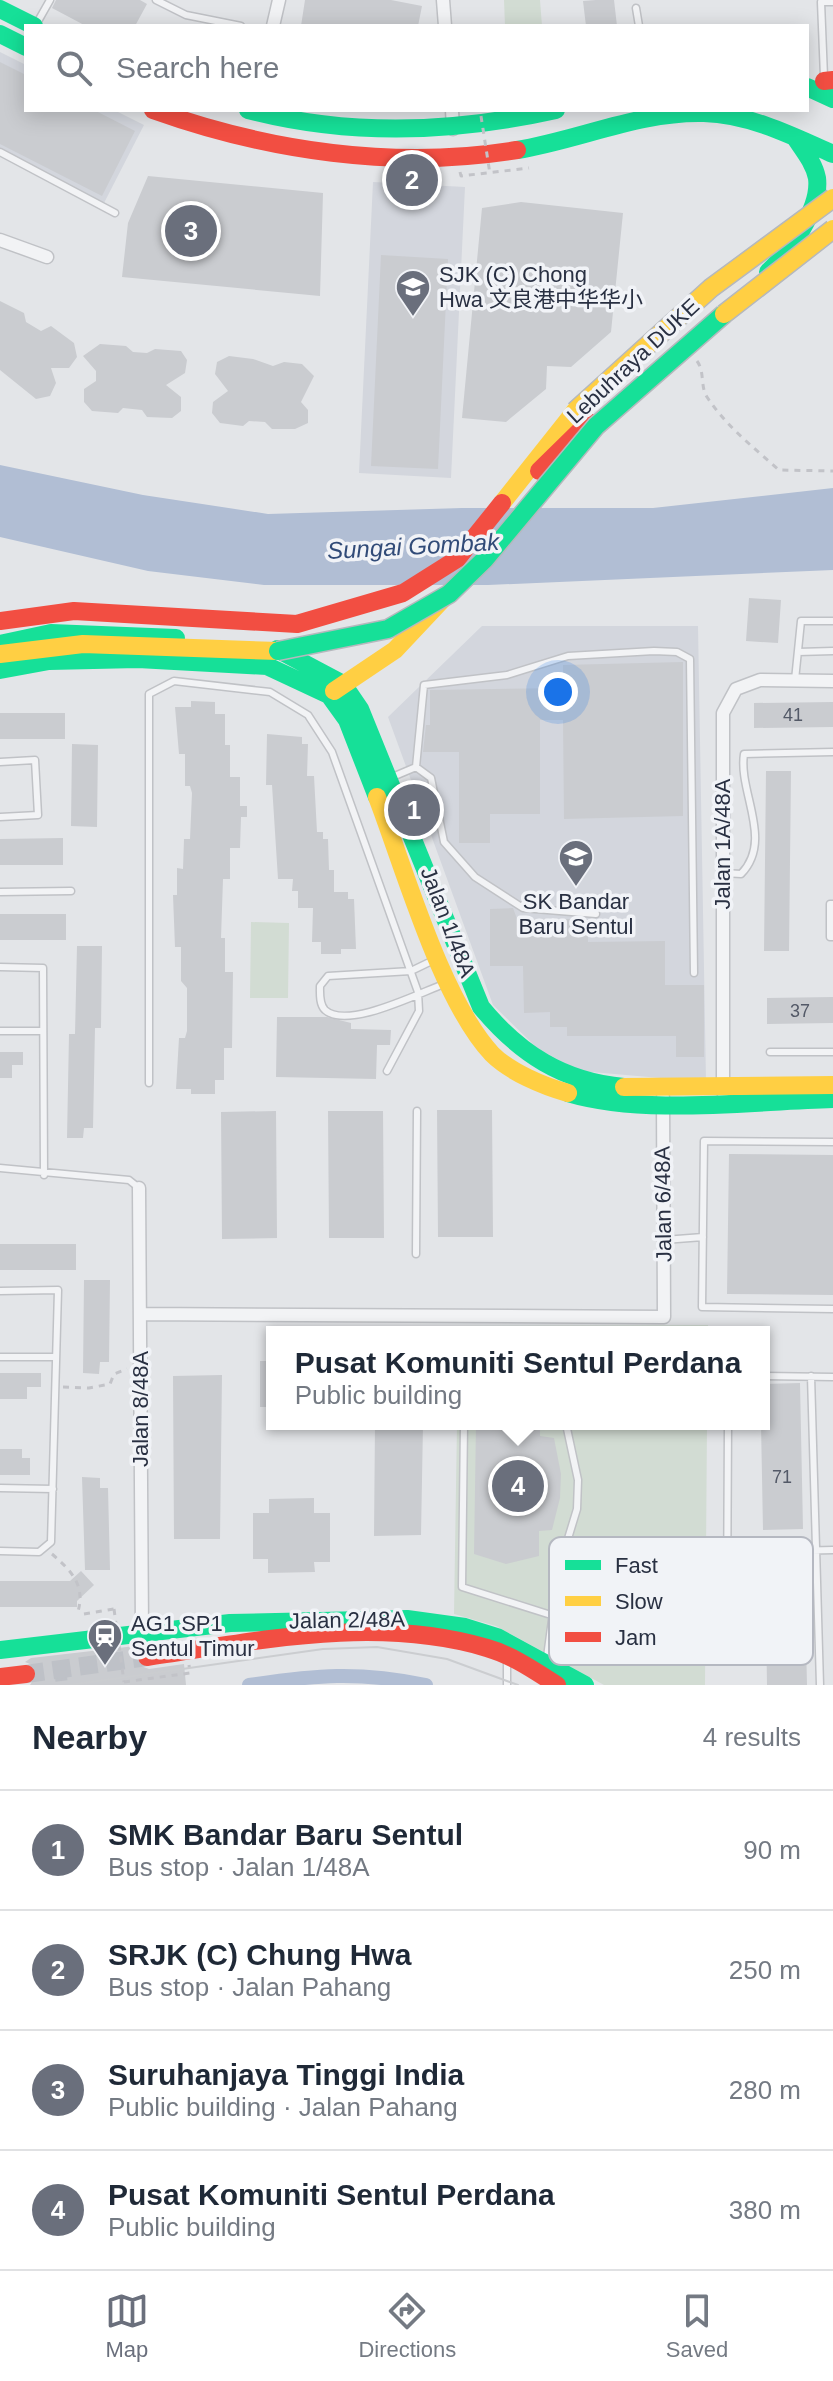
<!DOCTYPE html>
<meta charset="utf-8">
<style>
:root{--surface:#fff;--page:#f6f6f7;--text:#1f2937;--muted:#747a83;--line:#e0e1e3;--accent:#6a6f7c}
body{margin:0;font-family:Helvetica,"Noto Sans SC",sans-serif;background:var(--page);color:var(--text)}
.you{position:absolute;left:558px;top:692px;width:28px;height:28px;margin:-20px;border:6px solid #fff;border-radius:50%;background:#1a73e8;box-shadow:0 0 0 12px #1a73e833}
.badge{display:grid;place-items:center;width:52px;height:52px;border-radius:50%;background:var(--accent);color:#fff;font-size:26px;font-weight:700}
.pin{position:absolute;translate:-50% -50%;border:4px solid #fff;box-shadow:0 2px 8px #0006}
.popup{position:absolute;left:266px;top:1326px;width:504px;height:104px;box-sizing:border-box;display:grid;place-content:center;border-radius:0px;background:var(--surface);filter:drop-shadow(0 2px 6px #0005);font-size:26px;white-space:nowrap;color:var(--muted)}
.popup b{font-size:30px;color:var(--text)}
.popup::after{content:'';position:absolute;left:50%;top:100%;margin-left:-16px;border:16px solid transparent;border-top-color:var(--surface)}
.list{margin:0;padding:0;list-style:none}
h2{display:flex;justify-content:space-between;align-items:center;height:104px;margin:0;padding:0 32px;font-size:34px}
h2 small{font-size:26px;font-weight:400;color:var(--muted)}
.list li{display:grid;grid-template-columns:52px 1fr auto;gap:24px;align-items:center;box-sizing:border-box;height:120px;padding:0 32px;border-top:2px solid var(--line)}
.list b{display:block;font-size:30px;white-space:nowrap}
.list p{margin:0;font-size:26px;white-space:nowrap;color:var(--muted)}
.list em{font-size:26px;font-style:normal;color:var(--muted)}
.icon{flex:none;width:44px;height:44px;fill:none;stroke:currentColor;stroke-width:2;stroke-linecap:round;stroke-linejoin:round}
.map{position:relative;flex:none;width:833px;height:1685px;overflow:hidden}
.search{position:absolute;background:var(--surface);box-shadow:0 4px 20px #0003;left:24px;right:24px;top:24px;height:88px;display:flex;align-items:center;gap:20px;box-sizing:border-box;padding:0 28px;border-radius:0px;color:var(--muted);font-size:30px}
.sheet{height:584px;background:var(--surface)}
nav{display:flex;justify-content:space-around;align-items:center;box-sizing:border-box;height:112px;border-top:2px solid var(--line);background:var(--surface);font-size:22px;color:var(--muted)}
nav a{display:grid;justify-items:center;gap:4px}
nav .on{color:var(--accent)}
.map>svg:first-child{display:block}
</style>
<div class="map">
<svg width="833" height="1685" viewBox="0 0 833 1685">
<rect width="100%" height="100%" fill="#e3e5e8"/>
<path fill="#d3d6dd" d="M0,52L26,65V110H114L144,125L104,203L0,149Z
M373,182L465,187L451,478L359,473Z
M482,626H698L706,1082L580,1071L538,1049L493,1005L388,717Z"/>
<path fill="#d2dcd3" d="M504,0H540L542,26H505Z
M251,922L289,923L288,998H250Z
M708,1325V1332H458V1326Z
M457,1424H707L705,1685H604L496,1626L454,1614Z"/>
<path fill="#b1bed4" d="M0,465L143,495L268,514L462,508H653L833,488V570L488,585H264L148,571L0,537Z"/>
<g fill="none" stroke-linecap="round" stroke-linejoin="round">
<path stroke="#b1bed4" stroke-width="14" d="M249,1685C316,1675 358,1671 426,1685"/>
</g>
<path fill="#caccd0" d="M56,0H140L147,4L135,26H86L52,8Z
M305,0H391L422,6L418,26H301Z
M596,0H614L617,26H586L583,1Z
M0,62L26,75V110H94L135,131L102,196L0,144Z
M148,176L323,193L320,296L122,277L128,223Z
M521,202L623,213L611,332L571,367L547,366L546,389L506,422L462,418L482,208Z
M381,255L448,259L438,469L371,466Z
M0,301L24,313L26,322L41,331L51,326L74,343L77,357L69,368H51L56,383L50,396L36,399L0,370Z
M100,344L126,346L133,352L147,353L155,349L181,351L187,360L185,373L166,385L181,397V411L172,418L147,417L142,410L123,408L118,413L92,411L84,402V389L96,381V371L83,356Z
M229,356L253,359L273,366L284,362L302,364L314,376L301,402L308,410V423L295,429H272L265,422L249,421L243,426L220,423L212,413L213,402L228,391L215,374L217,362Z
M749,598L781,600L778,643L746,641Z
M683,662V816L564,819L563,720H540V814H490V843H459V752H423L426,725H430V690L563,688V665Z
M191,701L215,702V714H225V745H230V777H240V806H247V817H241L240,848H230V879H223L221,938H225V972H233L232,1048H224V1080H215V1094H191V1089H176L179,1038H185L187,1031V988L181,981V947H175L173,895H177V868L183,869L184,839H190L192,793L190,786H185V754H179L175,707H191Z
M833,702V727L754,728V703Z
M0,713H65V739H0Z
M267,734L302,737V744H308L307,776H314L317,832H323V839H328L329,870H334V892H348V899H354L356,949H341V954H321V942H312L313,908H298V891H292L293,879H278L272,785H266Z
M72,744L98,745L97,827L71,826Z
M766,771H791L789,951H764Z
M63,838V865H0V839Z
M513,908L517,919H588V942L665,941V985H704V1057H676V1036H567V1027H550V1012L524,1013L523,966H490V909Z
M0,914H66V940H0Z
M77,946H102L101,1028H95L93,1128H84L83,1138H67L69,1034H75Z
M833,997V1023L767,1024V998Z
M277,1017H327L351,1023V1029L391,1030L390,1045H377L376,1079L276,1077Z
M0,1052H23V1065H12V1078H0Z
M437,1110H492L493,1237H438Z
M276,1111L277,1238L222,1239L221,1112Z
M328,1111H383L384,1238H329Z
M729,1154L833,1155V1295L727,1294Z
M0,1244H76V1270H0Z
M84,1280H110L109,1362H100L99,1374L83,1373Z
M260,1361H272V1407H260Z
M0,1373H41V1387H27V1399H0Z
M222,1375L220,1539H174L173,1376Z
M800,1383L803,1529L763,1530L761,1424H764V1384Z
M375,1424H423L421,1535L374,1536Z
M476,1424H540V1436L554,1438L561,1474L560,1498L552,1530L539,1531V1556L506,1564L474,1554Z
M0,1449H22V1458H30V1475H0Z
M82,1477L100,1478V1488H108L110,1570H85Z
M314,1498V1513H330V1562H314L315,1572L268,1573V1559H253V1513H269V1499Z
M804,1558L807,1685H767L765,1559Z
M81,1571L94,1585L77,1601V1607H0V1581H70Z
M144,1645L136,1653L138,1665L149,1669L184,1664L186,1685H30L38,1673L35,1666L25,1662L31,1658Z"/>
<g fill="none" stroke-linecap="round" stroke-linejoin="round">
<path stroke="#bec1c7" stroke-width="12" stroke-dasharray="12 6" stroke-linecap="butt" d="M60,1669L62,1685"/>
<path stroke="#bec1c7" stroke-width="18" stroke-dasharray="18 9" stroke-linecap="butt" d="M26,1674L147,1657"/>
<defs>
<path id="lane" d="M156,0L186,15L241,26
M636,8L639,26
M37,23L50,0
M824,77L821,2H833
M0,152L115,213
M798,652L833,651
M795,680L801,621H833
M0,762L35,760L38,815L0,817
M416,767L431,778L444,842L475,877L523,908L596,914
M390,778L416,767L424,685L507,675L568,656L654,651L677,652L690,659L694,973
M724,873L741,874C774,840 738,792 744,754L833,752
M0,892L71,891
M833,904H830V937H833
M438,958L411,971L328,976L320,986C320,993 319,1004 325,1010C347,1030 419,993 444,984
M0,967L43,968L44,1175
M0,1031H43
M770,1052H833
M149,1083V694L174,681L270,692L308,715L332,752L418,992L419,1011L387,1071
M833,1142L704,1141L702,1307L833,1309
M0,1168L129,1180L139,1188
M664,1240L703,1237
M416,1254L417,1111
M0,1291L58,1290L51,1542L39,1552L0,1551
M0,1357H55
M764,1376L833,1377
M811,1376L820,1685
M464,1424L462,1587L551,1615
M0,1488L53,1489
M757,1552L833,1550
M727,1608L728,1424
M547,1657L559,1568L577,1509L578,1480L566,1424
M507,1685V1661"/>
<path id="street" d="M443,0L445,26
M273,26L279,0
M452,110L453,129
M0,240L47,257
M723,1092V713L736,689L760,680L833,681
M139,1188L142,1630
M141,1314L664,1317L663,1097"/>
</defs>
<use href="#lane" stroke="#c0c2c6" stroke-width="9"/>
<use href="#street" stroke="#c0c2c6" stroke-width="15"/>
<path stroke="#c2c3c8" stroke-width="3" stroke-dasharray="6 6" stroke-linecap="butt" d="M460,172L461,176L529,168
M697,361C705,372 700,386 707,397C726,426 753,447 779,470L833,471
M63,1387L89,1388L110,1384L114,1374L127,1369
M52,1554C74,1573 86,1587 77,1615
M84,1614L114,1609
M124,1682L190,1673L189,1665"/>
<use href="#lane" stroke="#f2f3f5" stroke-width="6"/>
<use href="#street" stroke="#f2f3f5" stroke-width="12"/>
<path stroke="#16e098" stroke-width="18" d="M0,9L34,26
M0,34L26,47
M807,87L833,99
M248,110C351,137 453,133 556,110
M517,150C579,140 641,111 704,113C749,114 793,136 833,154
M768,272C789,252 821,209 817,178C814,163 804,151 796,139
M0,644L51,633L176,638
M277,649L343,684L360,709L481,1007C519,1053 563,1082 624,1087
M0,670L49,661L138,659L267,666L329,695L347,720L377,797
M568,1093C646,1116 751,1101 833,1099
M0,1650L230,1623L407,1619L465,1627L497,1637L585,1685"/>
<path stroke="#ffcf43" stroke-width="18" d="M502,503L575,411
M0,654L83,644L278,651
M334,691L395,650L442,600
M377,797C405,870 441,999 492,1054C510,1072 543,1086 568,1093
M624,1087L833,1085"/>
<path stroke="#f24e42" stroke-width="18" d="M824,81L833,80
M153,110C268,151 395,170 517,150
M539,471L589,422
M0,621L74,611L297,624L403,593L457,559L502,503
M147,1657C258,1641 376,1615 487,1648C512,1655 535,1671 557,1685
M0,1677L26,1674"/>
<path stroke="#cbcdd0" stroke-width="2" d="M70,1685L323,1649L377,1647L447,1659L518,1685"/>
<defs>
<path id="fast-bridge" d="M278,651L388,629L449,594L485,559L596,426L724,314"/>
<path id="slow-bridge" d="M724,314L833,229
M575,411L711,288L833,198"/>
</defs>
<use href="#fast-bridge" stroke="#b5b8bd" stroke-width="21" stroke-linecap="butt"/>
<use href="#slow-bridge" stroke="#b5b8bd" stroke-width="21" stroke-linecap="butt"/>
<path stroke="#c2c3c8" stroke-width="3" stroke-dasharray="6 6" stroke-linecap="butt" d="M481,116L490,174
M114,1609L124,1682"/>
<use href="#fast-bridge" stroke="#16e098" stroke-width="18"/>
<use href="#slow-bridge" stroke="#ffcf43" stroke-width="18"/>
</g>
<defs>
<symbol id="school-pin" viewBox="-11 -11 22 30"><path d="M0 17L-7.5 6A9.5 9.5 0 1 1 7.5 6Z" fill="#6a6f7c" stroke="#f1f3f7"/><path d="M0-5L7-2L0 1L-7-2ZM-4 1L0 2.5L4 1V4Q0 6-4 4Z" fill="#fff"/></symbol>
<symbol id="station-pin" viewBox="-11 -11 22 30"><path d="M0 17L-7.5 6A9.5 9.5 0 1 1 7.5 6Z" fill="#6a6f7c" stroke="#f1f3f7"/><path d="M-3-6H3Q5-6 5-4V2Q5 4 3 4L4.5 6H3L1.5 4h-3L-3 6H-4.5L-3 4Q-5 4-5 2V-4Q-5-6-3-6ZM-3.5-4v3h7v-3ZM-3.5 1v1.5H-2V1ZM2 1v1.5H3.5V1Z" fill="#fff"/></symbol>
</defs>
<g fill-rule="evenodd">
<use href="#school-pin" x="393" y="267" width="40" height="54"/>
<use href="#school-pin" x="556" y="837" width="40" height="54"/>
<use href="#station-pin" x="85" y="1616" width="40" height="54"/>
</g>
<g text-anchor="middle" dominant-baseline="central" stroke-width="7" stroke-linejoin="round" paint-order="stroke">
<g font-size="18" fill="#535967">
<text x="793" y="715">41</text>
<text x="800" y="1011">37</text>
<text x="782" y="1477">71</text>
</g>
<g font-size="22" fill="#293042" stroke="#f1f3f7" text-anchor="start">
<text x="439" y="274">SJK (C) Chong<tspan x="439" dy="25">Hwa 文良港中华华小</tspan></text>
<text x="576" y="901" text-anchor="middle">SK Bandar<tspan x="576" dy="25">Baru Sentul</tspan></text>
<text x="131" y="1623">AG1 SP1<tspan x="131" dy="25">Sentul Timur</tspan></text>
</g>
<g font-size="22" fill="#293042" stroke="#f1f3f7">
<text transform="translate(633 361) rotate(-43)">Lebuhraya DUKE</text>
<text transform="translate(722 844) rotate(-90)">Jalan 1A/48A</text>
<text transform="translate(448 922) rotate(69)">Jalan 1/48A</text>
<text transform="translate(663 1204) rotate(-91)">Jalan 6/48A</text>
<text transform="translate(140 1409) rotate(-90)">Jalan 8/48A</text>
<text transform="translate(347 1620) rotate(-1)">Jalan 2/48A</text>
</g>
<g font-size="24" font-style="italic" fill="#314b78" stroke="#f1f3f7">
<text transform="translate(413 546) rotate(-3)">Sungai Gombak</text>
</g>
</g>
<rect x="549" y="1537" width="264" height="128" rx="12" fill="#f1f3f7" stroke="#b5b8c1" stroke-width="2"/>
<rect x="565" y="1560" width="36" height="10" fill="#16e098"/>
<rect x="565" y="1596" width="36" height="10" fill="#ffcf43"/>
<rect x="565" y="1632" width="36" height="10" fill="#f24e42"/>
<g font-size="22" fill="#293042">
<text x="615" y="1573">Fast</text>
<text x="615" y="1609">Slow</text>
<text x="615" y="1645">Jam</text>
</g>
</svg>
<div class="you"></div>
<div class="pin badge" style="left:414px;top:810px">1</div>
<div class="pin badge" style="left:412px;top:180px">2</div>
<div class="pin badge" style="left:191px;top:231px">3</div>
<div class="pin badge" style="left:518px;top:1486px">4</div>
<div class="popup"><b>Pusat Komuniti Sentul Perdana</b>Public building</div>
<div class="search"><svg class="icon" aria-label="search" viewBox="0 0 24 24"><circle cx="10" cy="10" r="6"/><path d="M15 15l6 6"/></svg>Search here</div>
</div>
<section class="sheet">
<h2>Nearby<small>4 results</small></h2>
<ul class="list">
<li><span class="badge">1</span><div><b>SMK Bandar Baru Sentul</b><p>Bus stop · Jalan 1/48A</p></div><em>90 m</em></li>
<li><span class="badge">2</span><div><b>SRJK (C) Chung Hwa</b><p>Bus stop · Jalan Pahang</p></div><em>250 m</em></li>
<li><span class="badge">3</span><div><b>Suruhanjaya Tinggi India</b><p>Public building · Jalan Pahang</p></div><em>280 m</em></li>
<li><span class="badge">4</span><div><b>Pusat Komuniti Sentul Perdana</b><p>Public building</p></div><em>380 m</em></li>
</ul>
</section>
<nav>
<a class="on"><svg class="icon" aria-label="map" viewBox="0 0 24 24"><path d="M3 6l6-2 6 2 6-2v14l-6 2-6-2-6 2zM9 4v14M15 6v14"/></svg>Map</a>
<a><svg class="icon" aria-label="directions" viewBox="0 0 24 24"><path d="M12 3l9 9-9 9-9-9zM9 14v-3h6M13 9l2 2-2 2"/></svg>Directions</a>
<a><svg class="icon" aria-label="saved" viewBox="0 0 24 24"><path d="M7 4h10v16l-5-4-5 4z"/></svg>Saved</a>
</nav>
